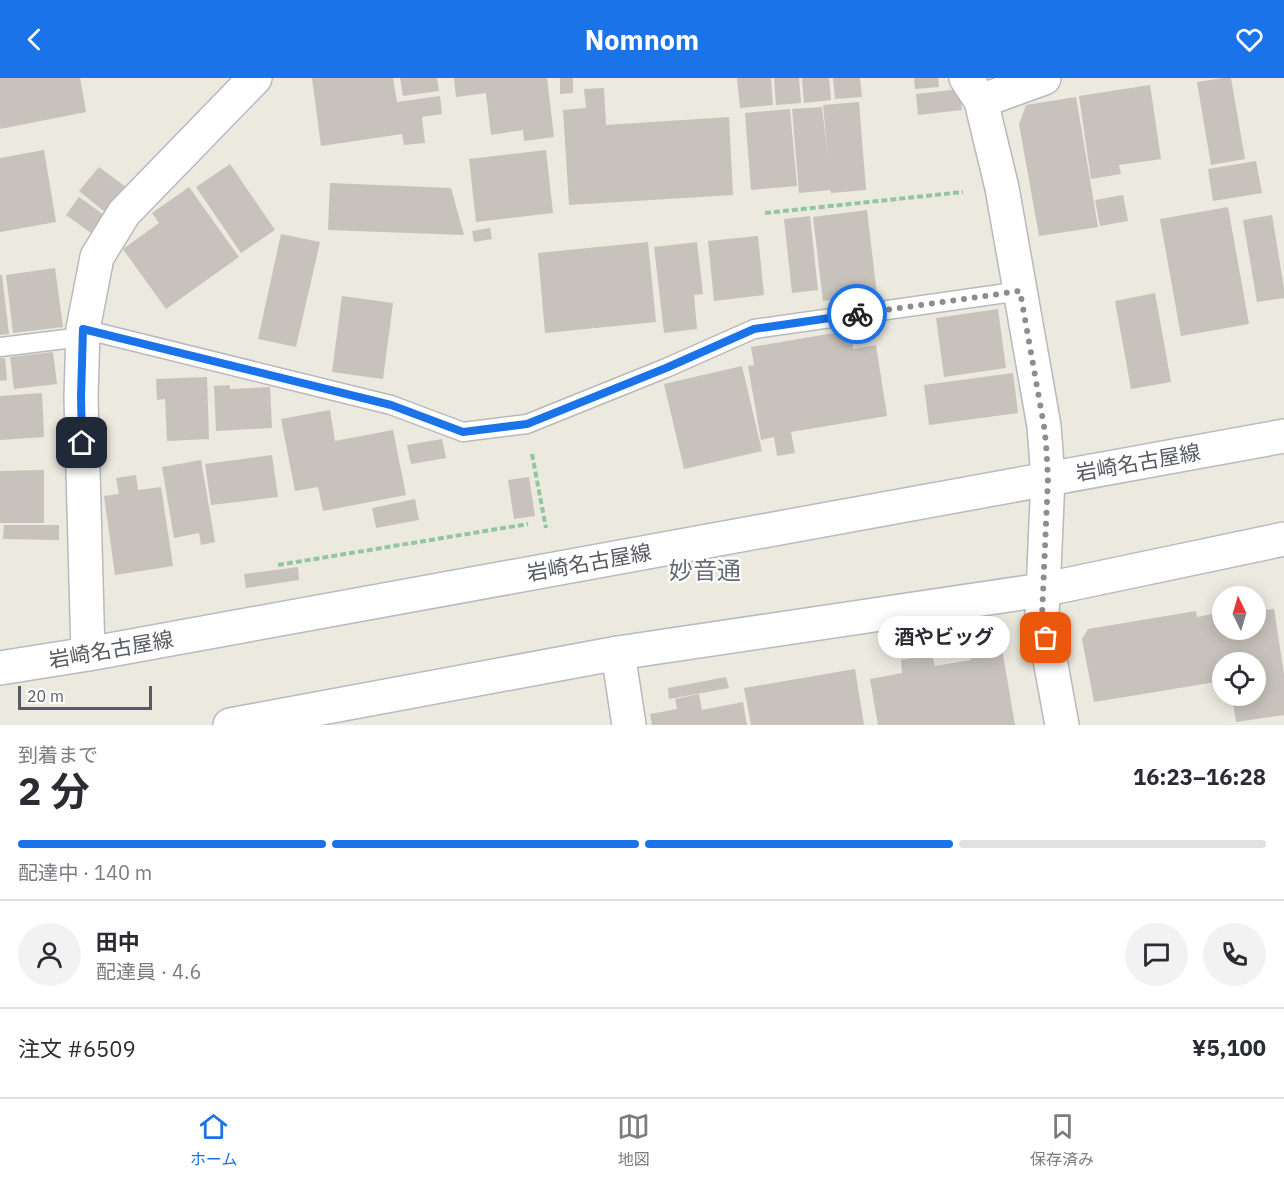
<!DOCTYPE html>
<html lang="ja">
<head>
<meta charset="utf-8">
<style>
	:root { --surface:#fff; --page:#f2f2f3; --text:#2b2b33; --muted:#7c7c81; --line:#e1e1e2; --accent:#1a73e8 }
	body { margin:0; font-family:"IBM Plex Sans","Noto Sans JP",sans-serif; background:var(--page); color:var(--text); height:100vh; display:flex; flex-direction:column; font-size:22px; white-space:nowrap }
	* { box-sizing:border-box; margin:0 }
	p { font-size:20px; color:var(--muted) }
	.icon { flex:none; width:33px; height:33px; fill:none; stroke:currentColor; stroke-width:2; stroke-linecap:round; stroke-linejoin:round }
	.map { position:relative; height:647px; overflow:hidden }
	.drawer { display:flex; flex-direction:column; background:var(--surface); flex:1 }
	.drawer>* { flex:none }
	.needle { width:39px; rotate:355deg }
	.tools { position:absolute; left:1212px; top:508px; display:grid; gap:12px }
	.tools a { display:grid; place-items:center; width:54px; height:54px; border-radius:50%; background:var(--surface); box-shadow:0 3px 15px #0003; font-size:30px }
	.scale { position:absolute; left:18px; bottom:15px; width:134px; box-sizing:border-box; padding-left:6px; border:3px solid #585b61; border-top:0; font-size:16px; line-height:21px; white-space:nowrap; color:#585b61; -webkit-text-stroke:4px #fff; paint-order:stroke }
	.pin { position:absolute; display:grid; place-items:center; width:51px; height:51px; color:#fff; margin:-26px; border-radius:12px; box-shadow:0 3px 9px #0006 }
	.courier { position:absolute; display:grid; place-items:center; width:60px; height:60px; margin:-30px; border:4px solid #1a73e8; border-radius:50%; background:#fff; color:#222; box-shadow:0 2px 8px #0007 }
	.bubble { position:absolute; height:42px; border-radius:21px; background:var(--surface); box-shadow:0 3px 15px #0003; font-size:20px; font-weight:700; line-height:42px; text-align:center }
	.summary em { font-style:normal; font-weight:700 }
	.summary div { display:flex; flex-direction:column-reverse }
	.summary { display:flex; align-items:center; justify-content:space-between; height:102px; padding:0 18px }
	h1 { font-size:39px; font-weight:700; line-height:45px }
	.bar { display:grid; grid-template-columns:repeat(4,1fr); gap:9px 6px; align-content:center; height:72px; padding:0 18px }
	.bar i { height:8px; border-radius:4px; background:var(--line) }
	.bar .active { background:var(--accent) }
	.bar p { grid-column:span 4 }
	.line { display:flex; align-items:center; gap:15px; padding:0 18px; border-top:2px solid var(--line) }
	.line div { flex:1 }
	.round { display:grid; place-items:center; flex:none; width:63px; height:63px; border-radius:32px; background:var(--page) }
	header { display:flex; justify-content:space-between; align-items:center; height:78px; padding:0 18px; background:var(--accent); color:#fff; font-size:27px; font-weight:700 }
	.tab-bar { display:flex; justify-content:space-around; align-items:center; height:84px; border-top:2px solid var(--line); background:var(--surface); font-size:16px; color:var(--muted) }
	.tab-bar a { display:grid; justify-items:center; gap:3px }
	.tab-bar .active { color:var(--accent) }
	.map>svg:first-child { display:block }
</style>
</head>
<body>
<header><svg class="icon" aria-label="back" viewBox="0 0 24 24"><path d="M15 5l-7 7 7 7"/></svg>Nomnom<svg class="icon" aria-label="heart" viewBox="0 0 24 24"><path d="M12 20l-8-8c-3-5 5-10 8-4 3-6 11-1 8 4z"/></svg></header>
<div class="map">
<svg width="1284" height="647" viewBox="0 0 1284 647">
	<rect width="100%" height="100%" fill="#ece9de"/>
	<g fill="#c7c2bb">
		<polygon points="0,0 80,0 86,34 0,51"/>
		<polygon points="312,0 393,0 397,24 440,18 442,36 422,39 425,65 404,67 402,56 321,68"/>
		<polygon points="400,0 437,0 439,13 403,18"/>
		<polygon points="454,0 547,0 554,59 524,63 523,52 491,57 486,15 456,19"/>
		<polygon points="560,0 573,0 573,15 560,16"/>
		<polygon points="737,0 771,0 773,27 740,30"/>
		<polygon points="774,0 799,0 801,25 776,27"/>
		<polygon points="802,0 829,0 831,22 804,25"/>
		<polygon points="833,0 860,0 862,19 835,21"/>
		<polygon points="914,0 938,0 939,9 915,11"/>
		<polygon points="1222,0 1231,0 1245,81 1211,87 1197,4"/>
		<polygon points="1150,7 1161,81 1119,87 1121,96 1091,101 1079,18"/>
		<polygon points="604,10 606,47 729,39 733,117 569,127 563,32 586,30 584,11"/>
		<polygon points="960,11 962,32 918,37 916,16"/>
		<polygon points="1076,19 1098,149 1039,158 1019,46 1026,27"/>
		<polygon points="859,24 866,112 831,115 830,112 799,115 792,31 822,29 828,79 823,27"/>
		<polygon points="790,31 797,108 751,112 745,35"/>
		<polygon points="44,72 56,144 0,154 0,80"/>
		<polygon points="546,72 553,135 476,144 469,81"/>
		<polygon points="1256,83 1262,115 1213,123 1208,91"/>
		<polygon points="230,86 275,152 241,175 196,109"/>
		<polygon points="99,89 126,109 106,135 79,113"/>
		<polygon points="330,105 451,110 464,157 328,152"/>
		<polygon points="189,109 239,179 166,231 123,171 159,145 152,135"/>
		<polygon points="1123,117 1128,143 1100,148 1095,122"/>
		<polygon points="79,119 104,137 91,155 66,137"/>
		<polygon points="1228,129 1249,246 1181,258 1160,141"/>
		<polygon points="867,132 877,217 823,223 813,139"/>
		<polygon points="1272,137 1284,210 1284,220 1257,224 1243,142"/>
		<polygon points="810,138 818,212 792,215 784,141"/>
		<polygon points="490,150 492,161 474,164 472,153"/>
		<polygon points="281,156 320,164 296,269 258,261"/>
		<polygon points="758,158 764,217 714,223 708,163"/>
		<polygon points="648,164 656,244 545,255 538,175"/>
		<polygon points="697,164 703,216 694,217 697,251 664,255 654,169"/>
		<polygon points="55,190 63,249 13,255 6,197"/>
		<polygon points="0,197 2,197 9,256 0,257"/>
		<polygon points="1155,215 1171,304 1131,311 1115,223"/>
		<polygon points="342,218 393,225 383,301 332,294"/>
		<polygon points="998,231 1006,290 944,299 936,240"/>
		<polygon points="851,252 853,271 876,267 887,338 791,354 795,375 777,378 774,359 761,362 748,288 754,287 751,269"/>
		<polygon points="53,274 57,306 14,311 10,279"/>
		<polygon points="0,280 5,280 7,302 0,303"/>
		<polygon points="742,288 762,373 684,391 664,306"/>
		<polygon points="1013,295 1018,335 929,347 924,307"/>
		<polygon points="207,299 209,361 167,363 165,321 157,322 156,301"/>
		<polygon points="230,307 230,311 270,309 272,350 216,353 214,308"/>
		<polygon points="42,315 44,359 0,362 0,318"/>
		<polygon points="330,332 335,363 393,352 406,417 323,433 318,409 295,413 281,341"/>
		<polygon points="442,361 446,380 411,386 407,367"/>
		<polygon points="272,377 278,419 211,427 205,386"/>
		<polygon points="201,382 215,464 201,467 199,455 174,460 162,389"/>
		<polygon points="44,392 44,445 0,445 0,393"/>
		<polygon points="136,397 138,412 161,409 173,488 115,497 104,418 119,416 116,400"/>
		<polygon points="529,399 535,438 514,441 508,402"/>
		<polygon points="415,421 419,442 376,450 372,430"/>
		<polygon points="4,447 59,447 59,462 3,461"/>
		<polygon points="298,489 299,502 246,510 244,496"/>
		<polygon points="1274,531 1284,596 1284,637 1236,644 1232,618 1256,618 1256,585 1222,585 1222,603 1094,624 1082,561 1088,551 1196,533 1197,539 1218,535 1222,557 1222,552 1256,552 1256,533"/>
		<polygon points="1001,565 1015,647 878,647 870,601 902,595 901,582 932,577 935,588 971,582 970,570"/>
		<polygon points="855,591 864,647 751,647 744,610"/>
		<polygon points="726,599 729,610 669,621 668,610"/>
		<polygon points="699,616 702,632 743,624 747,647 652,647 650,636 677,631 675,621"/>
	</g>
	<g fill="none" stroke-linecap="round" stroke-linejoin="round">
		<defs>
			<g id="service">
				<polyline points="83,251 391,327 463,354 527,346 666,290 754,251 1020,213"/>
				<polyline points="0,269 82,259"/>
			</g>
			<g id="minor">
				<polyline points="966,0 981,23 1002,110 1044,348 1048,400 1042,538 1062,647"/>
				<polyline points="981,23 1044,0"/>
				<polyline points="618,575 629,647"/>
				<polyline points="88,576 81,319 83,251 97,179 124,135 255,0"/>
			</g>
			<g id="secondary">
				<polyline points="0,590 88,576 1284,358"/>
				<polyline points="230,647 618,575 1042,512 1284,461"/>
			</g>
		</defs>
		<use href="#service" stroke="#b7b9bf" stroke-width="21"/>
		<use href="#minor" stroke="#b7b9bf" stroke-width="36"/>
		<use href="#secondary" stroke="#b7bbc2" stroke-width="36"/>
		<g stroke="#92c6a2" stroke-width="4" stroke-dasharray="6 3" stroke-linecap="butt">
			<polyline points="765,135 963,114"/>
			<polyline points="532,376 546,450"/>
			<polyline points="278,487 528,446"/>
		</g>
		<use href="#service" stroke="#fff" stroke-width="18"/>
		<use href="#minor" stroke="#fff" stroke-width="33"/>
		<use href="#secondary" stroke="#fff" stroke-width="33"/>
	</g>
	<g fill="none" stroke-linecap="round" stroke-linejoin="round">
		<polyline stroke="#8c8d8d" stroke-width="6" stroke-dasharray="0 10.8" points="857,236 1020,213 1044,348 1046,365 1048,400 1042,538 1046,560"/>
		<polyline stroke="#1a73e8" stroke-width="8" points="82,365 81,319 83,251 391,327 463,354 527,346 666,290 754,251 857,236"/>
	</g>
	<g text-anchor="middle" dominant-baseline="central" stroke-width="4.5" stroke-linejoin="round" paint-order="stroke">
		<g font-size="21" fill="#585b61" stroke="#fff">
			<text transform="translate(1138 384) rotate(-10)">岩崎名古屋線</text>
			<text transform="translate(589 484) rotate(-10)">岩崎名古屋線</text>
			<text transform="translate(111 571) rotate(-10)">岩崎名古屋線</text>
		</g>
		<g font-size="24" fill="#686d73" stroke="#fff">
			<text x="705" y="492">妙音通</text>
		</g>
	</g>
</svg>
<div class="tools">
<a><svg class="needle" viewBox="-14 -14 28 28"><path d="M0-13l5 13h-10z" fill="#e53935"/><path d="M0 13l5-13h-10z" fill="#7c7c81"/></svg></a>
<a><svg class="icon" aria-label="locate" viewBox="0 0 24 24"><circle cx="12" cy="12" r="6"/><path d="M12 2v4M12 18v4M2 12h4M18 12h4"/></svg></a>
</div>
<div class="scale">20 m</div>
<div class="pin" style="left:1046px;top:560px;background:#ea580c"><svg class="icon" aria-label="bag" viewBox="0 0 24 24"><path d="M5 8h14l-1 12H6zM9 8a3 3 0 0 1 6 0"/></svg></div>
<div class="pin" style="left:82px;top:365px;background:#1f2937"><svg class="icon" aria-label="home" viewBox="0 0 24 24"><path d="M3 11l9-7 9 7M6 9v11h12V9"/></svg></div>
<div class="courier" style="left:857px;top:236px"><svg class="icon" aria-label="bike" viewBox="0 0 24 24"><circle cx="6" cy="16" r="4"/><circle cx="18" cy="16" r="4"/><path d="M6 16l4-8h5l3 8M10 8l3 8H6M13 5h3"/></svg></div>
<div class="bubble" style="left:878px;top:538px;width:132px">酒やビッグ</div>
</div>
<section class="drawer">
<div class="summary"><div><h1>2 分</h1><p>到着まで</p></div><em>16:23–16:28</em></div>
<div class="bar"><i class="active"></i><i class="active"></i><i class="active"></i><i></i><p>配達中 · 140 m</p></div>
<div class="line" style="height:108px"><a class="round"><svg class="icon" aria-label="person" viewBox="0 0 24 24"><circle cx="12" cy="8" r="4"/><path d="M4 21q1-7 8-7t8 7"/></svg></a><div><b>田中</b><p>配達員 · 4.6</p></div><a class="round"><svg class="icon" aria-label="chat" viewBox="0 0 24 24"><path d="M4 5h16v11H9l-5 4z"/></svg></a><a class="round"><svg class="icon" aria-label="phone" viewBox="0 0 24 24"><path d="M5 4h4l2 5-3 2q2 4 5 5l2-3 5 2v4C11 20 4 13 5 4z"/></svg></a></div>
<div class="line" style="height:78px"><div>注文 #6509</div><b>¥5,100</b></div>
</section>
<nav class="tab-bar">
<a class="active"><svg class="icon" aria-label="home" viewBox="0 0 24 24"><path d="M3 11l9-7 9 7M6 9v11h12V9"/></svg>ホーム</a>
<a><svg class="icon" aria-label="map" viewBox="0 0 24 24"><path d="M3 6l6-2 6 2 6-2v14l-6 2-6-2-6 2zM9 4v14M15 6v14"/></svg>地図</a>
<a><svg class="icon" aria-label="saved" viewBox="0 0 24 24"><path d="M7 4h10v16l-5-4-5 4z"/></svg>保存済み</a>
</nav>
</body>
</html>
